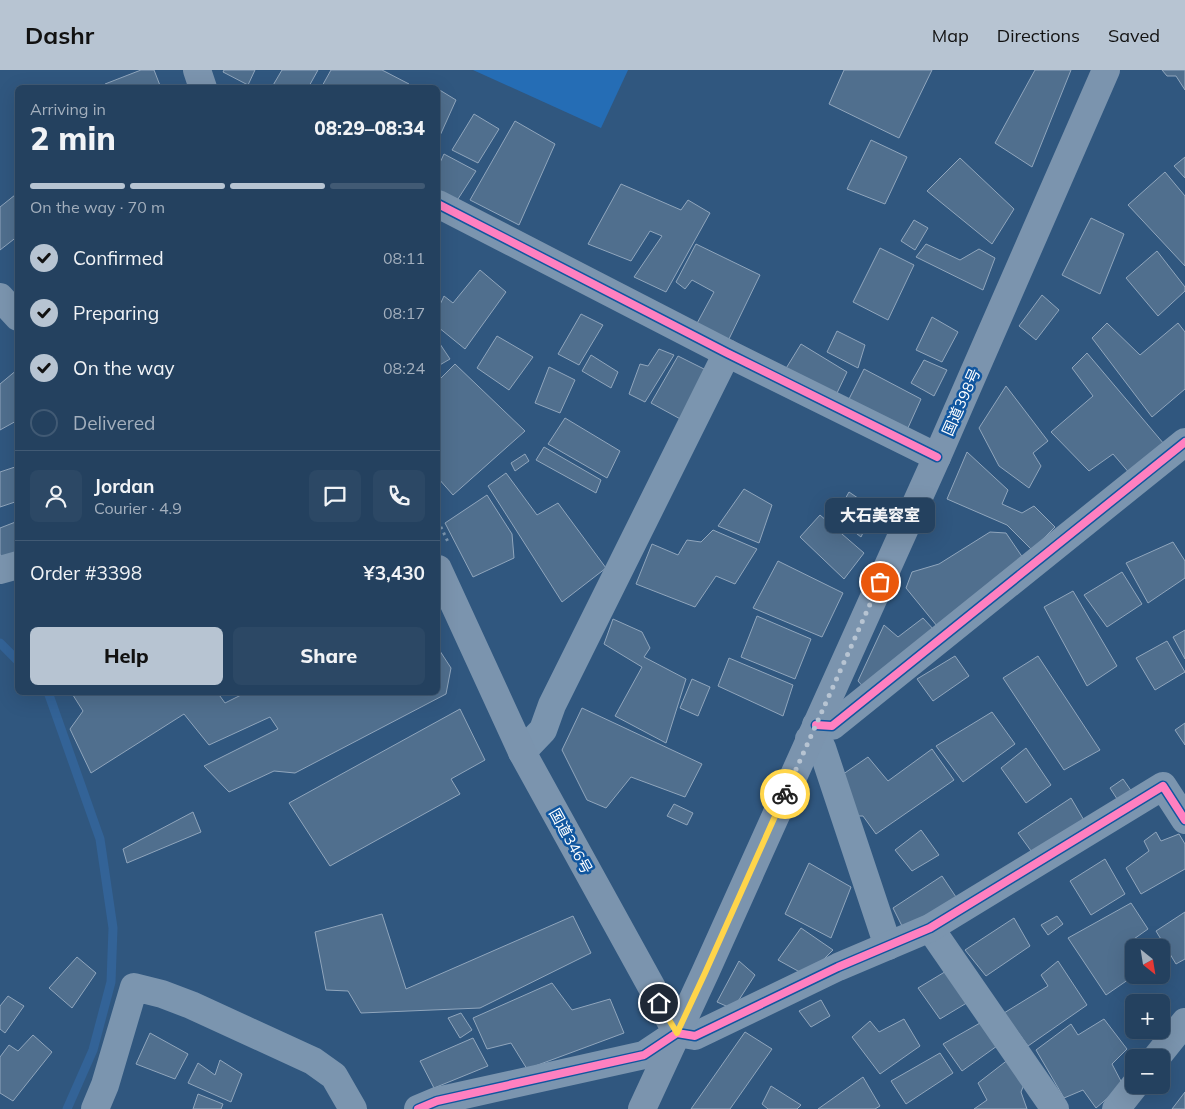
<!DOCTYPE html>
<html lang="en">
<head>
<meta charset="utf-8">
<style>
	:root { --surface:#24415f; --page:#2c4865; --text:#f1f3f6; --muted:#a3afbd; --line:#415a74; --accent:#b7c4d2 }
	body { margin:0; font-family:Mulish,"Noto Sans JP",sans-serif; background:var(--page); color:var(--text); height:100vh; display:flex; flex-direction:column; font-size:19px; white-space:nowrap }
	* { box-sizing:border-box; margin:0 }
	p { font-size:16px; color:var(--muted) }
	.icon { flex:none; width:28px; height:28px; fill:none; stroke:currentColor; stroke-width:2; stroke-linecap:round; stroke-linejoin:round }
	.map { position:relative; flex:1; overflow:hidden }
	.details { position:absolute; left:15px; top:15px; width:425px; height:610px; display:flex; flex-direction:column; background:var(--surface); border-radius:8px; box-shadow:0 5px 20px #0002,0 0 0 1px var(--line) }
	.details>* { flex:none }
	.needle { width:32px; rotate:150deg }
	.buttons { position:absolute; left:1125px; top:869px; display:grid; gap:10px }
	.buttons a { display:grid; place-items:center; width:45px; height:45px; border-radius:8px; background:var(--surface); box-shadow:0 5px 20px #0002,0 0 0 1px var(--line); font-size:25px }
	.pin { position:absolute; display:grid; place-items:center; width:42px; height:42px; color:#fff; margin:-21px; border:2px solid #fff; border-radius:50%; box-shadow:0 1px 5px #0007 }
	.courier { position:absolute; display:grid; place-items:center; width:50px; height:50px; margin:-25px; border:4px solid #ffd54a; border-radius:50%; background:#fff; color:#222; box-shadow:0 1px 6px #0007 }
	.bubble { position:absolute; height:35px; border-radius:8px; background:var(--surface); box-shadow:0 5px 20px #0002,0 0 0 1px var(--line); font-size:16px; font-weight:800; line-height:35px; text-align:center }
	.headline em { font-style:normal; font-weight:800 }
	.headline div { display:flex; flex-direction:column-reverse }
	.headline { display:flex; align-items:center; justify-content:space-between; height:85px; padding:0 15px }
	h1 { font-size:32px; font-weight:800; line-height:38px }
	.bar { display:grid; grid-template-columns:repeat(4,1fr); gap:8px 5px; align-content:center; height:60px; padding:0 15px }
	.bar i { height:6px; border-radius:4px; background:var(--line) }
	.bar .active { background:var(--accent) }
	.bar p { grid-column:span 4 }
	.line { display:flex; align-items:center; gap:12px; padding:0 15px; border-top:1px solid var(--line) }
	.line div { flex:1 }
	.round { display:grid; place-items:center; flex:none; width:52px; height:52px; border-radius:8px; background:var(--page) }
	ol { padding:0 15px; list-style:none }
	li { display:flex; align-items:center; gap:15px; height:55px }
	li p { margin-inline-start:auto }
	li .icon { padding:5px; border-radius:50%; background:var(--accent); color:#111; stroke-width:4 }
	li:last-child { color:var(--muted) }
	li i { width:28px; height:28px; border:2px solid var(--line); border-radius:50% }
	.primary-button { display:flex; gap:10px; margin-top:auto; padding:10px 15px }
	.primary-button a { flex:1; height:58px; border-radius:8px; background:var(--accent); color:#111; font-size:20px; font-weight:800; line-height:58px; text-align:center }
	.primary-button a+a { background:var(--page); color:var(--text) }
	header { display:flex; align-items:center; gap:30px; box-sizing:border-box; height:70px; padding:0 25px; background:var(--accent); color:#111 }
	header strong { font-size:24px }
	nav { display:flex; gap:28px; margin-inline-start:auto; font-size:18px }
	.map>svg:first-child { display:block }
</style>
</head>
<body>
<header>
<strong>Dashr</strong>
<nav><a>Map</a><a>Directions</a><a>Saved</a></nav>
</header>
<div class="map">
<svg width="1185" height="1039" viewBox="0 0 1185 1039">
	<rect width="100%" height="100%" fill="#30577f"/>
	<polygon fill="#256db5" points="473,0 628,0 601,58"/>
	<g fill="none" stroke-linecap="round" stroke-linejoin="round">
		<g stroke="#336397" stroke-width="9">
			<polyline points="0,573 18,591"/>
			<polyline points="48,622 100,769 113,858 111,912 93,980 67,1039"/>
		</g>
	</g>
	<g fill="#506f8e" stroke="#90a6bd">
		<polygon points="141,0 154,0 161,18 106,18 105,14"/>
		<polygon points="224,0 255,0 248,15 223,2"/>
		<polygon points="282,0 318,0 308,18 272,17"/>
		<polygon points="331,0 382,0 409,14 407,18 321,18"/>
		<polygon points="844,0 932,0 899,68 829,34"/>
		<polygon points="1035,0 1071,0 1032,97 995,73"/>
		<polygon points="1162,0 1185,0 1185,20 1176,6 1167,6"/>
		<polygon points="438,19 456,30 438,70"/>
		<polygon points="474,44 499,59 478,93 452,80"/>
		<polygon points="515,51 555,74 519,155 470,130"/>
		<polygon points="871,70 907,87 885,134 847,119"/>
		<polygon points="444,84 476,101 456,132 438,124 438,97"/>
		<polygon points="1185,87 1185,108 1174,96"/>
		<polygon points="960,88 1014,139 992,174 927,121"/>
		<polygon points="1165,102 1185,126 1185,196 1128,135"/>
		<polygon points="621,114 681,140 688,130 710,143 666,222 634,207 662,166 650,161 631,191 588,174"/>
		<polygon points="15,125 18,129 18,166 0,180 0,137"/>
		<polygon points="1091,148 1124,164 1100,224 1062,205"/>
		<polygon points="914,150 928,158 915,180 901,171"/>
		<polygon points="696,174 760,205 728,271 695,257 714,222 692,210 685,219 676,212"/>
		<polygon points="926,174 960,190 979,179 995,188 983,220 916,187"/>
		<polygon points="880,178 914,195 888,250 853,232"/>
		<polygon points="1157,181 1185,217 1185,221 1158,246 1126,208"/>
		<polygon points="480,200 506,222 465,279 438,257 438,239 444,226 453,233"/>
		<polygon points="1042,225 1059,240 1036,270 1019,256"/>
		<polygon points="581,244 603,255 579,295 558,284"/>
		<polygon points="932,247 958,262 942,292 916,280"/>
		<polygon points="1107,253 1140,285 1178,253 1185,262 1185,319 1152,347 1092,268"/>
		<polygon points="837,261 865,275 858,298 827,282"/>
		<polygon points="497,266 533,287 509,320 477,298"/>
		<polygon points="438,271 450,289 438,296"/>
		<polygon points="801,274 847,302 837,323 785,300"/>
		<polygon points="659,279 674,285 645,332 629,324 640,294 648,296"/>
		<polygon points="1087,283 1164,374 1131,405 1113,384 1089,401 1051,362 1093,326 1072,298"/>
		<polygon points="591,285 618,302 611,318 582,301"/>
		<polygon points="678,286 708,301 684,351 651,333"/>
		<polygon points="924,290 947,300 934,326 911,313"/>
		<polygon points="455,294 525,361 453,425 438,408 438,370 439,368 438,366 438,311"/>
		<polygon points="549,297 575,310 560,343 535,333"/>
		<polygon points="18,299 18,350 0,360 0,314"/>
		<polygon points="864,299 921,329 907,360 847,333"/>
		<polygon points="1006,316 1048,371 1033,383 1041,396 1029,418 999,396 979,358"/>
		<polygon points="565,348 620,381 607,408 548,374"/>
		<polygon points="544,377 601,410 596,423 536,390"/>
		<polygon points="967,382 1008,420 1002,434 1022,443 1034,436 1055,457 1032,480 1007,455 947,429"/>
		<polygon points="525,384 529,391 515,401 511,393"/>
		<polygon points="15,397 18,405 18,431 0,437 0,402"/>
		<polygon points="506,403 537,445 558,433 606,498 562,532 488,416"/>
		<polygon points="744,419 772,435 759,473 718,456"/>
		<polygon points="849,422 874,439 861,467 835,447"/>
		<polygon points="487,425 512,464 514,488 473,507 445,453"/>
		<polygon points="820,445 864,483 844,509 800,467"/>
		<polygon points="18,451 18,486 3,492 0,484 0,458"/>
		<polygon points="713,460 757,479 735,514 716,506 695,537 636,514 652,474 678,485 687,470 701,472"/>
		<polygon points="990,462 1006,463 1023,488 937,556 906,518 912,502 939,494"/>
		<polygon points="1173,472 1185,491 1185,508 1148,533 1126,493"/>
		<polygon points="778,491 843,523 822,567 753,538"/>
		<polygon points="1122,502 1142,534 1107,557 1084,525"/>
		<polygon points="1073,521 1117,596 1087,616 1044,537"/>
		<polygon points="757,546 811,569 795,609 741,587"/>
		<polygon points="923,548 935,561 865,619 858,611 884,555 898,567"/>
		<polygon points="613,549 642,562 650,578 644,587 686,609 666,673 615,646 642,597 604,574"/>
		<polygon points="1185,560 1185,589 1173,567"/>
		<polygon points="1167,571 1185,602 1155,620 1136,588"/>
		<polygon points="438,578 451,598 446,624 295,703 274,701 229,722 204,696 278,659 270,647 209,675 184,644 91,703 70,659 83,641 71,622 217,622 225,633 247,622 438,622"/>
		<polygon points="955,586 969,606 933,631 917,609"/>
		<polygon points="1038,586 1100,680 1064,700 1003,608"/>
		<polygon points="729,588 793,615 783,646 718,616"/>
		<polygon points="692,609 710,617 698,646 680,638"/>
		<polygon points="582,638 702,694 685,727 631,707 606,738 587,730 562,680"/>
		<polygon points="460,639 485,690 451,709 460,724 330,796 289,733"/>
		<polygon points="992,642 1015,674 963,712 936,676"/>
		<polygon points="1185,653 1185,675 1175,660"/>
		<polygon points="1026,678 1051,715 1026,733 1001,698"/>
		<polygon points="932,679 954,710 876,764 863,746 858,746 836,709 868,687 888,711"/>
		<polygon points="1123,709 1132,722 1119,732 1110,718"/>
		<polygon points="1071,728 1085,752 1034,785 1018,763"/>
		<polygon points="674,734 693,743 687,755 667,746"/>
		<polygon points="193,742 201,762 127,793 123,779"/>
		<polygon points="921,760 939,785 912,801 895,780"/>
		<polygon points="1156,762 1161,771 1179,764 1185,774 1185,799 1141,824 1126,798 1149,781 1144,771"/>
		<polygon points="1105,789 1125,824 1091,845 1070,811"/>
		<polygon points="809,793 851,817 831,868 785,844"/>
		<polygon points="942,806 958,830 905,862 893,838"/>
		<polygon points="1131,833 1148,859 1131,871 1134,878 1135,905 1106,925 1068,868"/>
		<polygon points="1185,842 1185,889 1176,894 1156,861"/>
		<polygon points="382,844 406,919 573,846 591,883 480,938 361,943 348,921 326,920 315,862"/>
		<polygon points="1057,846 1063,854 1048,865 1041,855"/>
		<polygon points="1014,848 1030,876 986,906 965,880"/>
		<polygon points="801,858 833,880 807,906 778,890"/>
		<polygon points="77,887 96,903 72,938 49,918"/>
		<polygon points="739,891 755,905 733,939 717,932"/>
		<polygon points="1058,891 1087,935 1028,976 1004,943 1048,916 1041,905"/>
		<polygon points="948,900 970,931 940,949 918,918"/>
		<polygon points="552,913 572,940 610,929 624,963 527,999 511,973 487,979 473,948"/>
		<polygon points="8,926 24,936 5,963 0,959 0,936"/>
		<polygon points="821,930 830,946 811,957 799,941"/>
		<polygon points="461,943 472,960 460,968 448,948"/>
		<polygon points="904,949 920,976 880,1004 852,967 870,951 879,962"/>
		<polygon points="1104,949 1127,979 1112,994 1123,1015 1096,1038 1083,1020 1064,1028 1036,980 1071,954 1078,965"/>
		<polygon points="980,953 997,976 962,1001 943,974"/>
		<polygon points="745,962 772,979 730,1039 691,1039"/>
		<polygon points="150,963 188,984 175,1009 136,994"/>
		<polygon points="33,965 52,982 13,1031 0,1023 0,987 9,975 18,981"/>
		<polygon points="473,968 488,996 434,1018 420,991"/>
		<polygon points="940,983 953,1003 906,1034 891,1011"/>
		<polygon points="1009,989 1025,1012 1021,1022 1027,1039 974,1039 987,1030 978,1013"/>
		<polygon points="220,990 242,1004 231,1032 188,1013 198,993 215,1005"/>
		<polygon points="863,1007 880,1036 875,1039 818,1039"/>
		<polygon points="771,1016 801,1035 797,1039 768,1039 762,1034"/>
		<polygon points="1185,1022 1185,1039 1172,1039"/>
		<polygon points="198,1024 223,1034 221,1039 193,1039"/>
	</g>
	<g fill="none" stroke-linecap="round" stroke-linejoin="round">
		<polyline stroke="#7b95af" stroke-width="3" stroke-dasharray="2.5 4" stroke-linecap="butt" points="438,451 449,474"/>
		<g stroke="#7b95af" stroke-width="28">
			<polyline points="438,134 727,283 937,387"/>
			<polyline points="0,227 18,247"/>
			<polyline points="0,500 18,495"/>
			<polyline points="816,655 832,656 1185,372"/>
			<polyline points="809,669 822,678 888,876"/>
			<polyline points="522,682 543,660 552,635 727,283"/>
			<polyline points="930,858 1055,1039"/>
			<polyline points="1156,988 1185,952"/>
			<polyline points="95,1039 105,1015 134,917 162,924 191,935 313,991 334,1006 353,1039"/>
			<polyline points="418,1039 437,1031 644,985 677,963 695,966 838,897 930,858 1163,716 1185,750"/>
			<polyline points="1116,1039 1135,1015"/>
		</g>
		<g stroke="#7b94ae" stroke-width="28">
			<polyline points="197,0 203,18"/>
			<polyline points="438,499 522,682 677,963"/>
			<polyline points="642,1039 705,903 937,387 1106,0"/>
		</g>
		<defs>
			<g id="cycleway">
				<polyline points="438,134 727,283 937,387"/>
				<polyline points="816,655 832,656 1185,372"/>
				<polyline points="418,1039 437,1031 644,985 677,963 695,966 838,897 930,858 1163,716 1185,750"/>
			</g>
		</defs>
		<use href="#cycleway" stroke="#10569f" stroke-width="11"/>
		<use href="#cycleway" stroke="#ff80c0" stroke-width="8"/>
	</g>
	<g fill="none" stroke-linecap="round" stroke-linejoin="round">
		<polyline stroke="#b7c4d2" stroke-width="5" stroke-dasharray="0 9" points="785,724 880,512"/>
		<polyline stroke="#ffd54a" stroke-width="6" points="659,933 677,963 705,903 785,724"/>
	</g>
	<g text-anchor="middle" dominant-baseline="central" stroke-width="5" stroke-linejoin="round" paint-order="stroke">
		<g font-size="15" fill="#fff" stroke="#10569f">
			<text transform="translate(961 332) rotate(-66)">国道398号</text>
			<text transform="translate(571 771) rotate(61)">国道346号</text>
		</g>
	</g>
</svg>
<div class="buttons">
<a><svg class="needle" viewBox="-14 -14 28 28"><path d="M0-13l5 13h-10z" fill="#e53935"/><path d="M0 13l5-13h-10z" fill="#a3afbd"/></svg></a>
<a>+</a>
<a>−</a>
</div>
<div class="pin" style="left:880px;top:512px;background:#ea580c"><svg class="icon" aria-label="bag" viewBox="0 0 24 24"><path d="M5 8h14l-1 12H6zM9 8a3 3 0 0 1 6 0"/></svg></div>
<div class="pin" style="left:659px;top:933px;background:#1f2937"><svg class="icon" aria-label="home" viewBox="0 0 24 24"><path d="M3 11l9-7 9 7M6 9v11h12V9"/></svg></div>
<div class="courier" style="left:785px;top:724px"><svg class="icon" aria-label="bike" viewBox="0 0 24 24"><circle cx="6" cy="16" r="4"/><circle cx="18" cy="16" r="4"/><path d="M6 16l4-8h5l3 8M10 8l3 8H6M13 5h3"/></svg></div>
<div class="bubble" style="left:825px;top:428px;width:110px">大石美容室</div>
<section class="details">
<div class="headline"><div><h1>2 min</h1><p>Arriving in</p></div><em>08:29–08:34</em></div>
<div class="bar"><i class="active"></i><i class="active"></i><i class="active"></i><i></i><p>On the way · 70 m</p></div>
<ol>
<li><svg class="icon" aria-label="check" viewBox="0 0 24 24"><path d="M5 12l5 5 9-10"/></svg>Confirmed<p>08:11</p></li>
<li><svg class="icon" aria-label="check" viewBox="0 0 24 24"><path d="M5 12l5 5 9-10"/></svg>Preparing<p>08:17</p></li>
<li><svg class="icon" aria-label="check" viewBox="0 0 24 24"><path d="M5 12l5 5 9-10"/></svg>On the way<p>08:24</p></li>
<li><i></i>Delivered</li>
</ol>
<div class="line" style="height:90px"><a class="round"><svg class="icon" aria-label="person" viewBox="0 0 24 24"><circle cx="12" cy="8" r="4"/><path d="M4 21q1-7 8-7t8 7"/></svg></a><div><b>Jordan</b><p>Courier · 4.9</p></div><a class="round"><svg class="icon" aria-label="chat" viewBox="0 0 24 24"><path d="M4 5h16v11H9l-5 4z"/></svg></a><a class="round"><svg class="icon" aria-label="phone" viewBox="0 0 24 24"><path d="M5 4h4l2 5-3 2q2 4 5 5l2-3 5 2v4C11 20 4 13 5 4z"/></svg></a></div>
<div class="line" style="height:65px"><div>Order #3398</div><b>¥3,430</b></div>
<div class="primary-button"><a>Help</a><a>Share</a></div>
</section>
</div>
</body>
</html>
